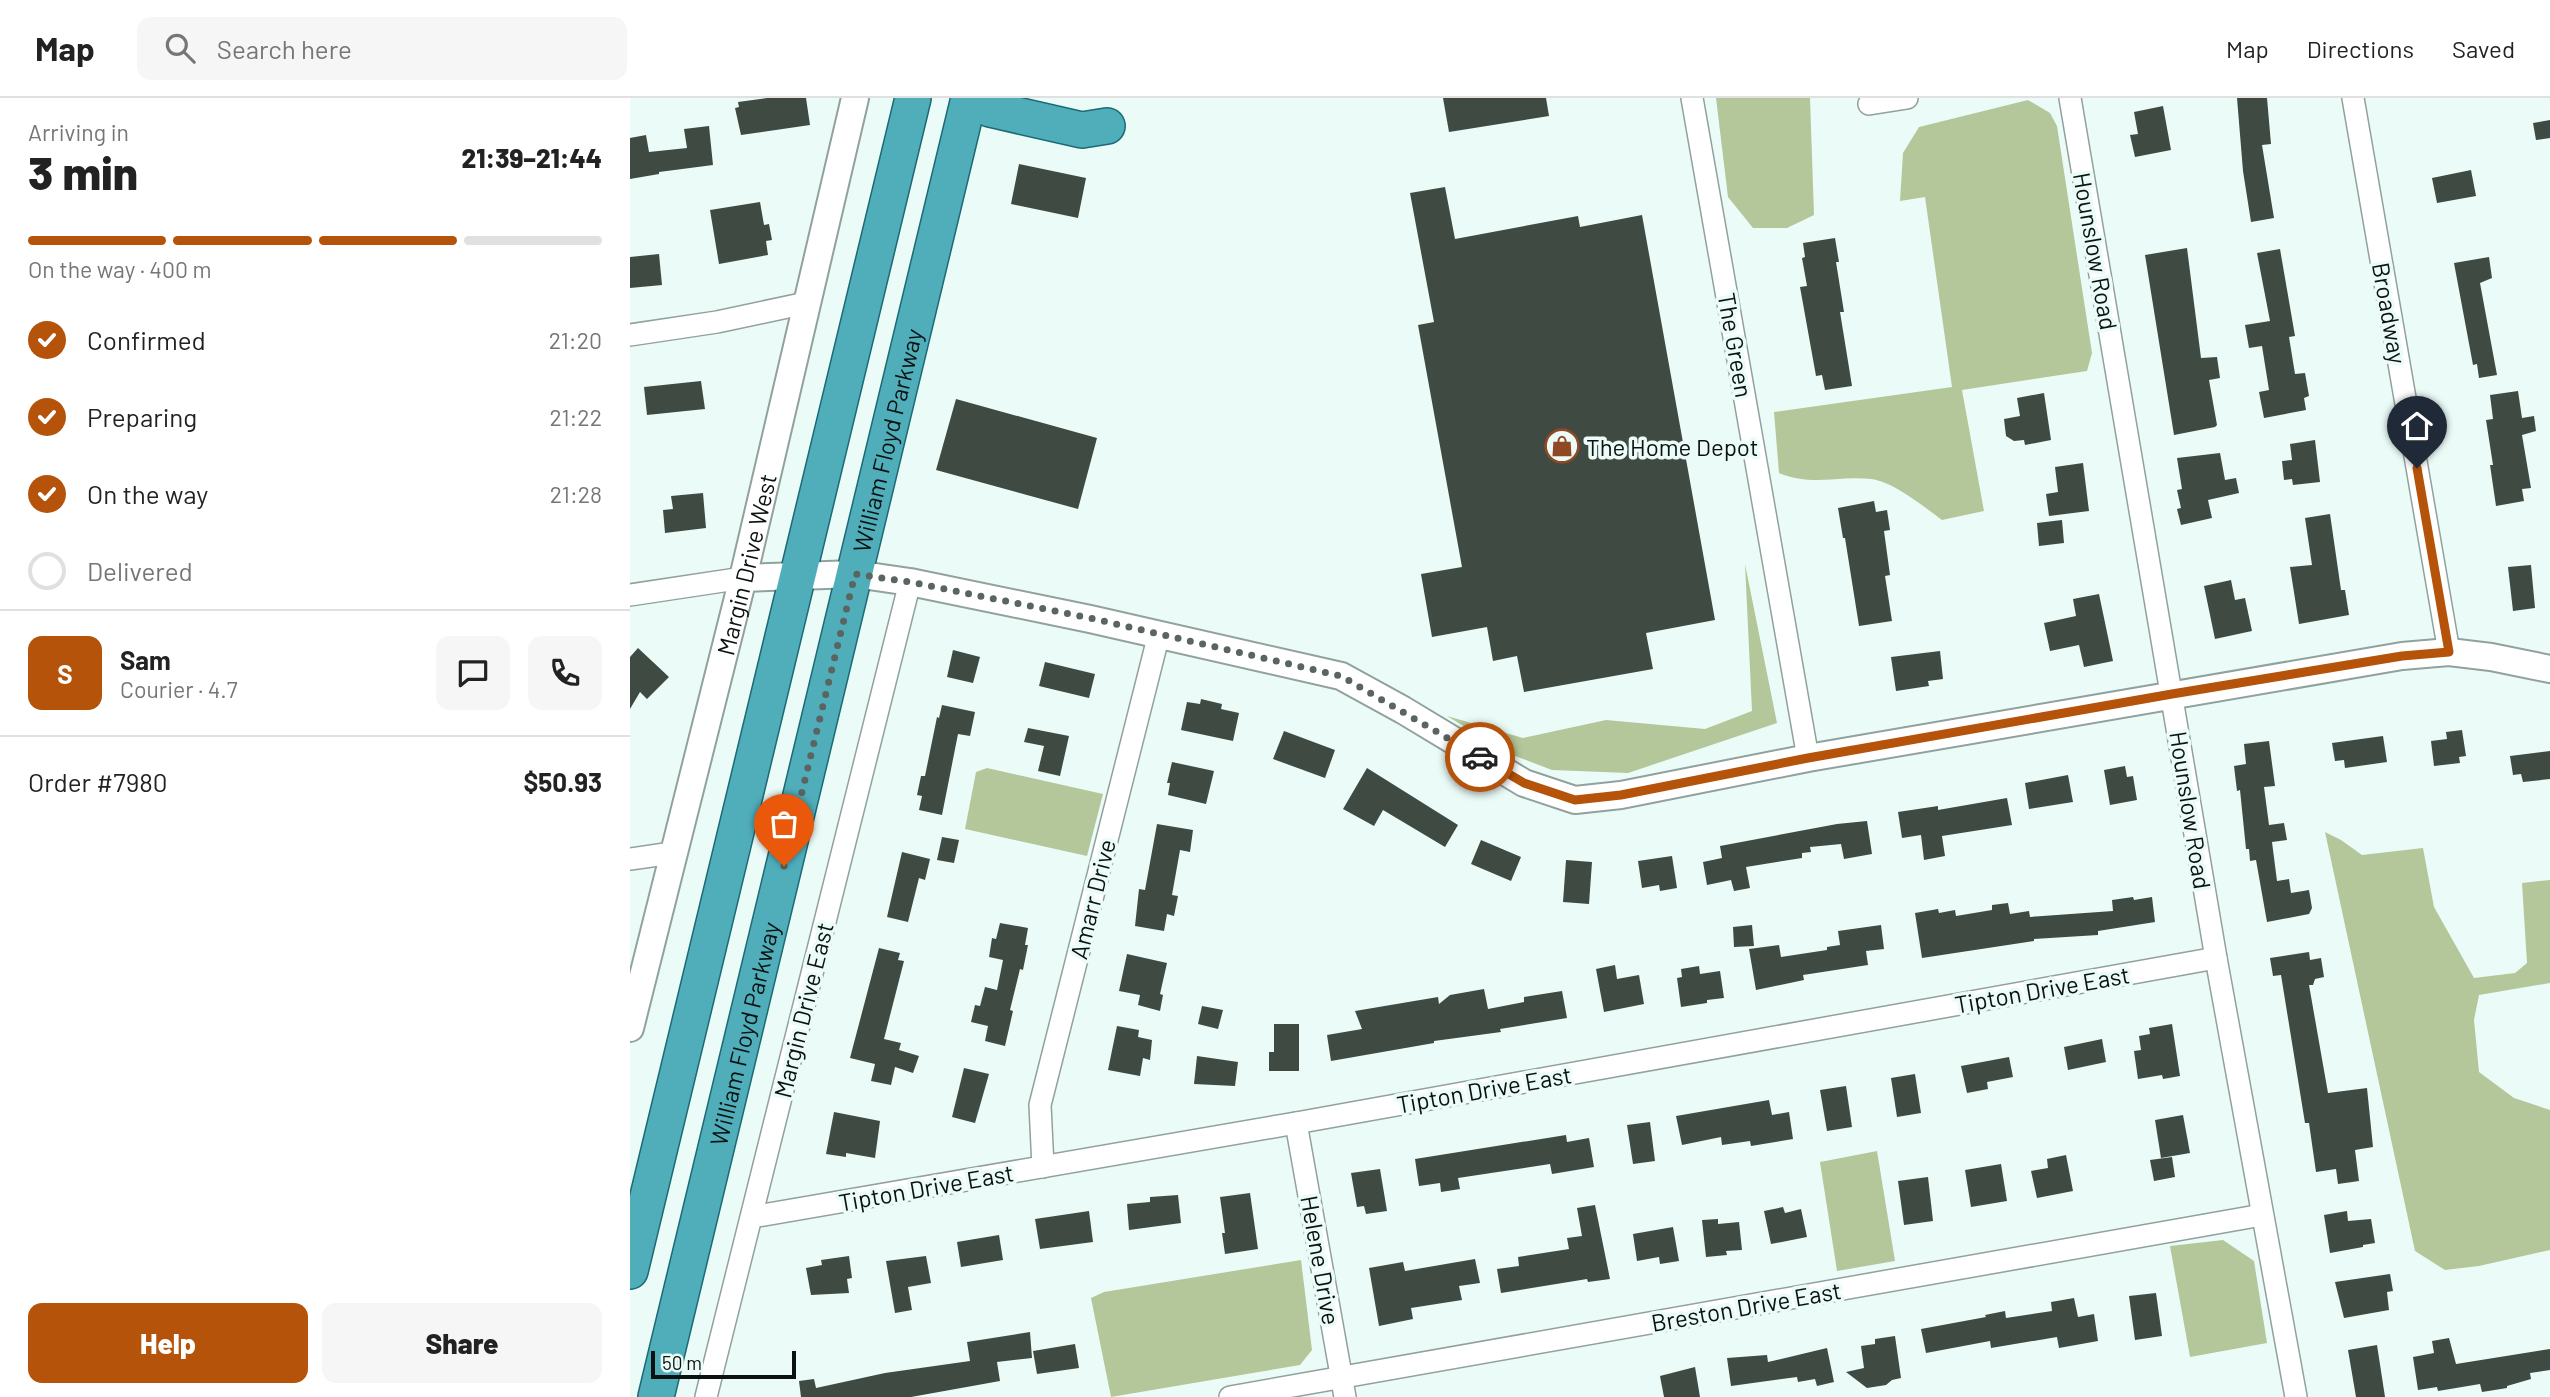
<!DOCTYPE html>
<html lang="en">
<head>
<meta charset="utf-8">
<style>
	:root { --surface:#fff; --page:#f6f6f6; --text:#222; --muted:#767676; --line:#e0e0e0; --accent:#b45309 }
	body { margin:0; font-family:Barlow,sans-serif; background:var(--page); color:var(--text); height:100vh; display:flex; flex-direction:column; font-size:26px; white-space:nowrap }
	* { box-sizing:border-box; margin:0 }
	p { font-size:23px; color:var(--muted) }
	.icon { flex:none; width:38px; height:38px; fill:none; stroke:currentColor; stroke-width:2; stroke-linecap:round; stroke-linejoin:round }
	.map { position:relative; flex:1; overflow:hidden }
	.drawer { display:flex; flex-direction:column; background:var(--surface); width:630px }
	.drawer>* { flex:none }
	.scale { position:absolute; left:21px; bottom:18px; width:145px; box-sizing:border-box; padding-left:7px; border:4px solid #0c1210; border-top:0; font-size:19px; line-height:24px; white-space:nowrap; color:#0c1210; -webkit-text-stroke:5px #ebfcf8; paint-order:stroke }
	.pin { position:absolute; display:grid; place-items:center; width:60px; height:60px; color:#fff; margin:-72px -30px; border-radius:50% 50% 50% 0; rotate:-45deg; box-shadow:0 0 7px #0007 }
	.pin .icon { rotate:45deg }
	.courier { position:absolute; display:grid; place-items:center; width:70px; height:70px; margin:-35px; border:5px solid #b45309; border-radius:50%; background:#fff; color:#222; box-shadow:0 2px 9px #0007 }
	.overview em { font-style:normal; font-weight:800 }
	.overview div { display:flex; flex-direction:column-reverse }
	.overview { display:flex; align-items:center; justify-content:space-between; height:119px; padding:0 28px }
	h1 { font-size:46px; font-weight:800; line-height:52px }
	.bar { display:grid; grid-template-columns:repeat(4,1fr); gap:10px 7px; align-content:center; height:84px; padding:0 28px }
	.bar i { height:9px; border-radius:5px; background:var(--line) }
	.bar .on { background:var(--accent) }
	.bar p { grid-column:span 4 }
	.line { display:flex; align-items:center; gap:18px; padding:0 28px; border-top:2px solid var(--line) }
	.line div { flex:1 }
	.round { display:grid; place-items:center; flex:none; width:74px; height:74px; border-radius:14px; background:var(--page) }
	ol { padding:0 28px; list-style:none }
	li { display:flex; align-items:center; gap:21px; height:77px }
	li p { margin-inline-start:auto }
	li .icon { padding:7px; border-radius:50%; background:var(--accent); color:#fff; stroke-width:4 }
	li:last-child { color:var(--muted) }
	li i { width:38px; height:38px; border:4px solid var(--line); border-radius:50% }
	.button { display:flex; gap:14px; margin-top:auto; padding:14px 28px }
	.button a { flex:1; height:80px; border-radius:14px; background:var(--accent); color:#fff; font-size:28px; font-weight:800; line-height:80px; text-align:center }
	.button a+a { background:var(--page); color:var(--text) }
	header { display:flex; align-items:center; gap:42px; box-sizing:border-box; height:98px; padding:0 35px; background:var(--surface); border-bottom:2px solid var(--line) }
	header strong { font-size:33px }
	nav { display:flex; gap:38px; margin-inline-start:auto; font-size:24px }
	.search { width:490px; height:63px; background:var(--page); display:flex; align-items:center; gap:18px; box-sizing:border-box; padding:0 24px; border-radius:14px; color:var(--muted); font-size:26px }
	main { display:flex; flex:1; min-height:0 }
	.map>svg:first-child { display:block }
</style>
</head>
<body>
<header>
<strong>Map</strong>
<div class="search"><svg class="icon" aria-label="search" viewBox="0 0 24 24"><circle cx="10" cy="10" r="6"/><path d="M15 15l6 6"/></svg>Search here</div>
<nav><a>Map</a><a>Directions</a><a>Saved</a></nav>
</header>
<main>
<section class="drawer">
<div class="overview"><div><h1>3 min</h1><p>Arriving in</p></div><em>21:39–21:44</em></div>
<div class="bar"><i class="on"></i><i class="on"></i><i class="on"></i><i></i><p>On the way · 400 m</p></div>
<ol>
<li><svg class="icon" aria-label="check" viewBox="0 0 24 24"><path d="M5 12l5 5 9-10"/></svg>Confirmed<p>21:20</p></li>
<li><svg class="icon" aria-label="check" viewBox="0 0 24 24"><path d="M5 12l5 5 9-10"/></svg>Preparing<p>21:22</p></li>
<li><svg class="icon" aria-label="check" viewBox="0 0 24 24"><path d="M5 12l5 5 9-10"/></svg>On the way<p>21:28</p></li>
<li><i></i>Delivered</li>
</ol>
<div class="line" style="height:126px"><b class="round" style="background:var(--accent);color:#fff">S</b><div><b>Sam</b><p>Courier · 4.7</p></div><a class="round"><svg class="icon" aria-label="chat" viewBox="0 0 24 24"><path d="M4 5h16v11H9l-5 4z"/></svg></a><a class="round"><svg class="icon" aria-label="phone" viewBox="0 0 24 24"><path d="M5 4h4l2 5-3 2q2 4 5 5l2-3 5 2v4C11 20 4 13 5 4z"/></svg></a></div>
<div class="line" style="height:91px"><div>Order #7980</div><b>$50.93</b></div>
<div class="button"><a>Help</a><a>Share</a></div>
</section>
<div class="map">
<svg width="1920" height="1299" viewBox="0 0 1920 1299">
	<rect width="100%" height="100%" fill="#ebfcf8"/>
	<g fill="#b4c79a">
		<polygon points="1086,0 1180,0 1184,117 1157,130 1123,130 1098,99"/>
		<path d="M1398,2L1420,15L1427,28L1462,255L1457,273L1332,292L1354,413L1312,422C1293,408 1264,384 1241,381C1207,377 1184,389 1149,375L1144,314L1322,289L1295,99L1270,103L1273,55L1289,29Z"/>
		<polygon points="1115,466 1147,625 998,675 922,672 880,656 817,618 893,640 976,622 1075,631 1122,613"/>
		<polygon points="357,670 473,696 457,758 335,731 346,674"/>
		<polygon points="1695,734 1711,742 1732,757 1793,750 1804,809 1844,880 1885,875 1897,865 1892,785 1920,782 1920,885 1849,897 1844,922 1849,974 1884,1000 1920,1012 1920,1152 1849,1168 1815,1172 1785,1153"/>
		<polygon points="1247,1053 1265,1163 1207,1173 1190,1064"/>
		<polygon points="1593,1142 1624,1163 1637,1245 1560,1259 1540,1148"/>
		<polygon points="671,1162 682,1252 670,1267 481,1299 461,1200 474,1194"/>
	</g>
	<g fill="#3f4a42">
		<polygon points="137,0 176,0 180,27 111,37 105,10 109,9 108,4"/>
		<polygon points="813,0 916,0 919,18 819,34"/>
		<polygon points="1607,0 1637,0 1641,46 1632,47 1644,120 1621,124 1613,73"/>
		<polygon points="1533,8 1541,52 1505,59 1500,37 1508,36 1504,14"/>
		<polygon points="1920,22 1920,40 1906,42 1903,25"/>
		<polygon points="79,28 83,67 29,74 29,76 0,81 0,40 16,37 19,54 57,50 54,31"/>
		<polygon points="389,66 456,80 448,120 381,106"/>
		<polygon points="1841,72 1846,98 1807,105 1802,80"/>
		<polygon points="815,89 825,141 948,118 950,129 1012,117 1085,522 1016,535 1023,571 894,594 887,558 863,563 857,529 802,539 791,476 832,469 788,227 804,224 780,95"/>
		<polygon points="130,104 134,127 139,126 142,142 136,143 138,157 89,166 80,112"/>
		<polygon points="1205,140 1209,164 1206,164 1214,214 1210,214 1222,288 1195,292 1192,277 1186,278 1170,189 1177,188 1172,160 1175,159 1173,145"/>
		<polygon points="1557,150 1571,260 1587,259 1590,280 1579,282 1587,327 1585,329 1544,337 1515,157"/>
		<polygon points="1650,151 1665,238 1659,239 1665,276 1675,275 1679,298 1674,300 1676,312 1634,320 1629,294 1639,292 1632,248 1619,250 1615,227 1640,223 1627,155"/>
		<polygon points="29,156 32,187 0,190 0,159"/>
		<polygon points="1859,159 1862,180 1850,185 1867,277 1849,280 1847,266 1843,267 1824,165"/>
		<polygon points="71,283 75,311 17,317 14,289"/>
		<polygon points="1888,293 1892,320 1904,318 1906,333 1892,337 1901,390 1892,391 1894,403 1866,408 1860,367 1863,367 1856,322 1863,321 1860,297"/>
		<polygon points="1414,295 1421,342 1395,347 1394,342 1384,343 1376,338 1374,321 1390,318 1387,300"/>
		<polygon points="326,301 467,340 448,411 306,372"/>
		<polygon points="1685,342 1690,384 1663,387 1662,381 1654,382 1652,363 1662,362 1660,346"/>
		<polygon points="1590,355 1595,382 1606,380 1609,395 1578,402 1582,420 1551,427 1547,411 1551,410 1547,392 1552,391 1547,360"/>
		<polygon points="1453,365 1459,413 1419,418 1416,396 1428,394 1425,369"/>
		<polygon points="73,395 76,430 35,435 33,412 43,411 41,398"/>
		<polygon points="1244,403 1246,414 1257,412 1260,432 1254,433 1260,477 1255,478 1262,523 1229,528 1215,440 1213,440 1208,410"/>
		<polygon points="1700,416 1711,492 1715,492 1719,517 1669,526 1660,469 1682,467 1675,420"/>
		<polygon points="1432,422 1434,445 1409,448 1407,425"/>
		<polygon points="1901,467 1905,510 1883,513 1878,469"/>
		<polygon points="1601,482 1605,502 1615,500 1622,533 1585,541 1574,488"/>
		<polygon points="1469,496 1483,563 1454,569 1449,547 1420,553 1414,525 1446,518 1443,501"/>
		<polygon points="8,550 39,579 17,601 10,594 0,611 0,559"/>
		<polygon points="323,552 350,559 343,585 317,579"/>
		<polygon points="1310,553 1313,581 1298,583 1299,588 1266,593 1261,559"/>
		<polygon points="415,564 465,576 459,600 409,588"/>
		<polygon points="571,601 592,606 591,611 609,615 603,643 551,632 557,604 570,606"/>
		<polygon points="312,607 345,614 340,638 328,636 312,717 289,712 292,698 287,697 291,678 295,678 307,619 309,620"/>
		<polygon points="398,630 439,638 430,678 408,673 414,648 394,644"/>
		<polygon points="1832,632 1836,658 1829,659 1830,665 1804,668 1801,643 1817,641 1816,634"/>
		<polygon points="654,633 705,652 695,680 643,661"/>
		<polygon points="1753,638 1757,664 1715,670 1714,662 1705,663 1702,645"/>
		<polygon points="1639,643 1645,688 1634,689 1639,727 1654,725 1657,742 1642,744 1647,783 1659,781 1661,795 1679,792 1682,810 1679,816 1637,824 1626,762 1620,763 1619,751 1616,751 1610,692 1607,693 1604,668 1616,666 1614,646"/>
		<polygon points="1920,653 1920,681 1893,684 1891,676 1883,677 1880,658"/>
		<polygon points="542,664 584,673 576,706 538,697 540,685 537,685"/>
		<polygon points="1495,668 1497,679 1503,678 1507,702 1480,707 1474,672"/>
		<polygon points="737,670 828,727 815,749 753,712 744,728 713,711"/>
		<polygon points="1438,677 1443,704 1399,711 1395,685"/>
		<polygon points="1377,700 1382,727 1312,738 1315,758 1294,762 1291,737 1272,740 1268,714 1308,708 1308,712"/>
		<polygon points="1237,723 1242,756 1214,761 1211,746 1180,749 1181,754 1172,755 1172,760 1116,769 1120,790 1104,793 1101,782 1077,787 1073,764 1092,760 1090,748 1207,726"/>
		<polygon points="527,726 563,732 560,754 550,752 542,797 548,798 544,818 537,816 534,833 505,828 509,791 515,792"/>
		<polygon points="312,739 329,742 324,765 307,762"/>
		<polygon points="851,742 891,759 881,783 841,766"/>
		<polygon points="272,754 300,761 295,782 289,780 278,824 257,819"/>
		<polygon points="1042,758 1047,790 1030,793 1029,787 1012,790 1008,763"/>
		<polygon points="936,762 962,764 959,806 933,804"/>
		<polygon points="1503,799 1504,802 1522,799 1525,824 1468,833 1468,837 1404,841 1404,843 1292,860 1285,815 1308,811 1309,815 1325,812 1326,818 1362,812 1362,807 1378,805 1380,816 1399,813 1400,819 1483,813 1482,802"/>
		<polygon points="370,825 398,830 395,847 398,847 393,872 390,871 380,912 383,913 375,948 355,943 358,928 341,924 345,907 350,908 355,889 367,892 373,862 359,859 362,840 366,841"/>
		<polygon points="1122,827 1124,848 1104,849 1103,829"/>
		<polygon points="1251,827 1254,851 1236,853 1238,867 1173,877 1174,882 1126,892 1119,851 1149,847 1151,859 1197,852 1197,849 1210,847 1208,833"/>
		<polygon points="249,850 270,855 268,862 274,863 254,941 271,945 269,952 289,958 283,975 265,969 261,987 241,983 245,966 220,960"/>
		<polygon points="1679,854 1680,862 1691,860 1694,879 1685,881 1683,887 1679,887 1698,995 1737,990 1743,1049 1725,1052 1729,1083 1708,1086 1706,1071 1686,1074 1679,1025 1675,1025 1651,877 1643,878 1640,860"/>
		<polygon points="497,856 537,865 530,896 533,897 530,913 508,907 510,897 489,893"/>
		<polygon points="985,867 987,881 1009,877 1014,906 974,914 966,871"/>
		<polygon points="1069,868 1070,876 1090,873 1094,900 1077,902 1077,905 1051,909 1047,880 1052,879 1051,871"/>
		<polygon points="854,891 858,911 894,904 894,899 932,893 937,920 870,931 871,934 804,943 804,945 701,963 697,937 732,931 725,913 808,899 809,906 820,897"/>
		<polygon points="572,908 593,912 588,931 568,926"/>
		<polygon points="644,926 669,926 669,973 639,973 639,954 644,954"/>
		<polygon points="1542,926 1550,978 1533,981 1532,977 1508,981 1504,953 1511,952 1509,938 1520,936 1519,930"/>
		<polygon points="487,928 509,932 508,939 522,942 520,962 513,960 510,978 478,972"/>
		<polygon points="1472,941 1476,964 1438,972 1434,949"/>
		<polygon points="567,958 608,964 605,988 564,986"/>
		<polygon points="1379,959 1383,979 1357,984 1358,991 1337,995 1331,968"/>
		<polygon points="334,970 359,976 345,1025 322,1019"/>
		<polygon points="1285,976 1291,1015 1267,1019 1261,980"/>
		<polygon points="1216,988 1222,1029 1197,1033 1190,992"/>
		<polygon points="1139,1002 1142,1017 1159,1014 1163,1041 1121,1048 1120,1043 1092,1047 1091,1039 1052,1047 1046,1018"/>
		<polygon points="204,1014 250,1023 245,1060 216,1055 216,1059 196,1056"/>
		<polygon points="1553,1017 1560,1055 1531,1060 1525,1022"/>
		<polygon points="1020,1024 1025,1063 1003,1066 997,1027"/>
		<polygon points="936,1037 937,1044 959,1040 964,1069 922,1076 920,1066 828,1080 830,1091 811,1094 810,1085 789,1088 785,1061"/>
		<polygon points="1436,1057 1443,1093 1407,1100 1401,1073 1418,1070 1417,1061"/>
		<polygon points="1542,1059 1545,1079 1524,1083 1520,1062"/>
		<polygon points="1371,1066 1377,1103 1341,1109 1335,1072"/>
		<polygon points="750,1071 757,1113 736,1116 734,1108 727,1109 721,1075"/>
		<polygon points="1298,1079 1303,1123 1274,1127 1268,1083"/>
		<polygon points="620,1095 628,1151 595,1156 592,1135 595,1135 590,1099"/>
		<polygon points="548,1097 551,1125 499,1132 497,1106 520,1104 520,1099"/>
		<polygon points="965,1107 980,1181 958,1184 957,1181 871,1195 867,1171 889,1168 888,1159 939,1151 937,1140 952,1138 947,1110"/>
		<polygon points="1153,1109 1155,1115 1171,1111 1177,1139 1141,1146 1134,1113"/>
		<polygon points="459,1113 463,1144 410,1151 405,1121"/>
		<polygon points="1717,1113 1718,1123 1741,1121 1745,1145 1733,1147 1733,1149 1700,1155 1694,1117"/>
		<polygon points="1088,1121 1088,1126 1109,1124 1112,1152 1096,1153 1097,1157 1076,1159 1072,1122"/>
		<polygon points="1043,1129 1049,1163 1030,1166 1029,1159 1007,1163 1003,1136"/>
		<polygon points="369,1137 373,1162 331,1169 327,1144"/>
		<polygon points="219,1158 222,1180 217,1181 219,1195 181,1197 176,1170 192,1167 191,1162"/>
		<polygon points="296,1158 301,1185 278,1189 282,1212 265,1215 256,1163"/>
		<polygon points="845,1161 850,1185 829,1188 832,1202 781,1210 783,1221 749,1228 739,1170 773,1164 775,1173"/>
		<polygon points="1760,1176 1763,1193 1757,1194 1759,1212 1714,1220 1705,1184"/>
		<polygon points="1526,1195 1532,1238 1505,1242 1499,1198"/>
		<polygon points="1444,1200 1448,1219 1464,1216 1468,1243 1429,1250 1427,1239 1361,1250 1360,1243 1296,1255 1291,1231 1356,1219 1355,1217 1375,1213 1376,1220 1422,1213 1421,1204"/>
		<polygon points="400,1234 402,1260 367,1264 370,1283 281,1299 171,1299 169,1283 184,1281 186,1290 255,1275 340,1263 337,1244"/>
		<polygon points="1265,1238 1271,1280 1262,1282 1256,1287 1237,1290 1216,1274 1234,1270 1231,1248 1245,1246 1245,1241"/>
		<polygon points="1819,1240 1826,1266 1920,1251 1920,1272 1900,1275 1901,1281 1877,1288 1877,1290 1852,1294 1850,1286 1808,1293 1807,1289 1788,1292 1783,1259 1804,1255 1802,1243"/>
		<polygon points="445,1246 449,1270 407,1276 403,1253"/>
		<polygon points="1747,1247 1755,1299 1726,1299 1718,1252"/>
		<polygon points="1197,1250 1204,1284 1187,1288 1185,1281 1168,1284 1167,1279 1101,1288 1097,1260 1137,1257 1138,1264"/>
		<polygon points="1065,1269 1070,1299 1034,1299 1030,1278"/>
	</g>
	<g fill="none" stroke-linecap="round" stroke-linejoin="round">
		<defs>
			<g id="minor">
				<polyline points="1062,0 1178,660"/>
				<polyline points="1440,0 1586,860 1666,1299"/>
				<polyline points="1723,0 1819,554"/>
				<polyline points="1239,6 1277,0"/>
				<polyline points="0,237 87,224 176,205"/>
				<polyline points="0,497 113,480"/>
				<polyline points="0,761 42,755"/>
				<polyline points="666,1025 715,1299"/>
				<polyline points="413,1069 410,1007 529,536"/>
				<polyline points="122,1119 666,1025 1586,860"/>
				<polyline points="76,1299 280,484"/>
				<polyline points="600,1299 1632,1117"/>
			</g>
			<g id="tertiary">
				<polyline points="113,480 225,476 280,484 460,521 711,578 773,612 894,685 945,702 991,697 1178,660 1772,558 1819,554 1861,559 1920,571"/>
				<path id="s1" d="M0,930L113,480L225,0"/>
			</g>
			<g id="trunk">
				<polyline points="339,0 360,11 452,32 477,28"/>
				<polyline points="0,1173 283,0"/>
				<path id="s2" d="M26,1299L339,0"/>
			</g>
		</defs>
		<use href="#minor" stroke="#91a19d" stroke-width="24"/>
		<use href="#tertiary" stroke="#91a19d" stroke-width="30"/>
		<use href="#trunk" stroke="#1c6a74" stroke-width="38"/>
		<use href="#minor" stroke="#fff" stroke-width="21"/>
		<use href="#tertiary" stroke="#fff" stroke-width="26"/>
		<use href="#trunk" stroke="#50aebb" stroke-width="35"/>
	</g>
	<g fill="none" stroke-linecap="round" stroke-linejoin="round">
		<polyline stroke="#5a6461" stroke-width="7" stroke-dasharray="0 12.6" points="154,768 225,476 280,484 460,520 711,578 850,659"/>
		<polyline stroke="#b45309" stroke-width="9" points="850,659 894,685 945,702 991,697 1178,660 1542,596 1772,558 1819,554 1787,370"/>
	</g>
	<defs>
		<symbol id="shop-ring" viewBox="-11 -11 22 22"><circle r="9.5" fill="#ebfcf8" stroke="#8f4724" stroke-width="1.5"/><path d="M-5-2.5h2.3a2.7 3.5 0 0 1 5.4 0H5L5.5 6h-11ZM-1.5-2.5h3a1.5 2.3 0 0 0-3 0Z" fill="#8f4724"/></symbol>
	</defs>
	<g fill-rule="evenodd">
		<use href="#shop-ring" x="913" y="329" width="38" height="38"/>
	</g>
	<g text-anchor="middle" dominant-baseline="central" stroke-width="7" stroke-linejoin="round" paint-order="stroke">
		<g font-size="24" fill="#0c1210" stroke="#ebfcf8">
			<text transform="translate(1466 153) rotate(80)">Hounslow Road</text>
			<text transform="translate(1760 215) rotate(80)">Broadway</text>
			<text transform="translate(1106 247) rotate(80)">The Green</text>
			<text stroke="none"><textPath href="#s2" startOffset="984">William Floyd Parkway</textPath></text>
			<text stroke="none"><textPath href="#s1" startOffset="478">Margin Drive West</textPath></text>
			<text transform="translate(1561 712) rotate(81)">Hounslow Road</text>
			<text transform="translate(462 801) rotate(-76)">Amarr Drive</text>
			<text transform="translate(1412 891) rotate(-10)">Tipton Drive East</text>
			<text transform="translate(173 912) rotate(-76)">Margin Drive East</text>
			<text stroke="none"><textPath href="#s2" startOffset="374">William Floyd Parkway</textPath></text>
			<text transform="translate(854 991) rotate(-10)">Tipton Drive East</text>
			<text transform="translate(296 1089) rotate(-10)">Tipton Drive East</text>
			<text transform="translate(691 1162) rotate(80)">Helene Drive</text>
			<text transform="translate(1116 1208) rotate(-10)">Breston Drive East</text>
		</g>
		<g font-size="24" fill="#0c1210" stroke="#ebfcf8" text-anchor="start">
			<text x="956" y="348">The Home Depot</text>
		</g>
	</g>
</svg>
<div class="scale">50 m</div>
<div class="pin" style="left:154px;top:768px;background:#ea580c"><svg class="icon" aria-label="bag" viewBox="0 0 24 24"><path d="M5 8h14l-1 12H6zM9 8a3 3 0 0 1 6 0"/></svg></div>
<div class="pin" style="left:1787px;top:370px;background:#1f2937"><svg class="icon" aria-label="home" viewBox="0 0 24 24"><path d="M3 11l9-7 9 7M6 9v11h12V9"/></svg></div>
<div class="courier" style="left:850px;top:659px"><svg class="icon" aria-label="car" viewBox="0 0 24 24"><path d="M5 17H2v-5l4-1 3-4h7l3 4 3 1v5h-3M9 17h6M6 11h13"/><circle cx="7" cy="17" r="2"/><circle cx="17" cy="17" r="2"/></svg></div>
</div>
</main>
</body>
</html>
